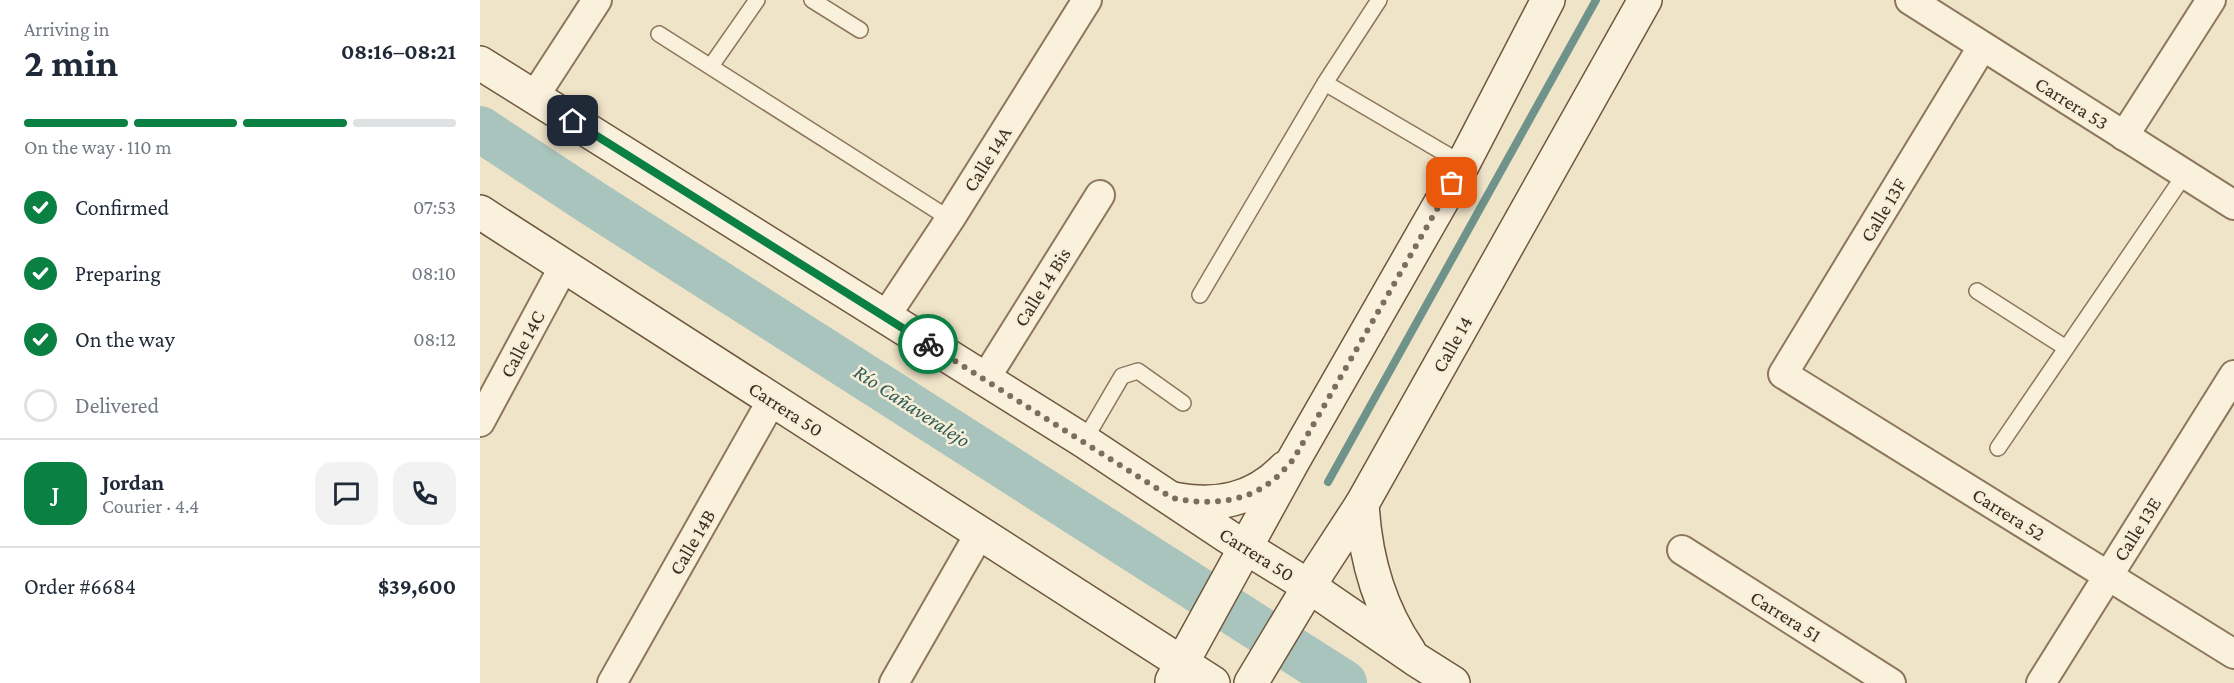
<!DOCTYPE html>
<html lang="en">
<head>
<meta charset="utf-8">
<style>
	:root { --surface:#fff; --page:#f2f2f3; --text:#1f2937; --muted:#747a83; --line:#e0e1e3; --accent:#0b8043 }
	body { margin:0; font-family:"Crimson Pro",serif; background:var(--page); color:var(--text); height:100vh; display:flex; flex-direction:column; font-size:22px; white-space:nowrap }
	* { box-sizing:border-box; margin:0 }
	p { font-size:20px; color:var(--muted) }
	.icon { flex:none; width:33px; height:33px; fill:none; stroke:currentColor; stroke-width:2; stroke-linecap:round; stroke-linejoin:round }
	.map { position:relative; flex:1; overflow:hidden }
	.panel { display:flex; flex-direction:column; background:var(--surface); width:480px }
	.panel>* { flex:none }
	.pin { position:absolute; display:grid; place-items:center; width:51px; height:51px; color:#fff; margin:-26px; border-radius:12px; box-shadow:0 3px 9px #0006 }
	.courier { position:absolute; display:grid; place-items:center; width:60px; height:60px; margin:-30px; border:4px solid #0b8043; border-radius:50%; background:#fff; color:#222; box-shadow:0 2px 8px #0007 }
	.headline em { font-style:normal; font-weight:700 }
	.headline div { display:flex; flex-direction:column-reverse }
	.headline { display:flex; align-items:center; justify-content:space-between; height:102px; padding:0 24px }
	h1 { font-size:39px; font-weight:700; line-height:45px }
	.bar { display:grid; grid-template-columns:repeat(4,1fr); gap:9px 6px; align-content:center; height:72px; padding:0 24px }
	.bar i { height:8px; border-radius:4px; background:var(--line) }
	.bar .active { background:var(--accent) }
	.bar p { grid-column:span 4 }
	.line { display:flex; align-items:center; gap:15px; padding:0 24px; border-top:2px solid var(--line) }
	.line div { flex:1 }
	.round { display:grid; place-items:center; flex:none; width:63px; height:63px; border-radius:18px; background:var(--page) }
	ol { padding:0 24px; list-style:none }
	li { display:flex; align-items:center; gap:18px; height:66px }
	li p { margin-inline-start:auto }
	li .icon { padding:6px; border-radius:50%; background:var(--accent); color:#fff; stroke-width:4 }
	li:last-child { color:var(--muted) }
	li i { width:33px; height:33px; border:3px solid var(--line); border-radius:50% }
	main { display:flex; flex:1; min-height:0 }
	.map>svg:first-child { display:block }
</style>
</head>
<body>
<main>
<section class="panel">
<div class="headline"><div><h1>2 min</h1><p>Arriving in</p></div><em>08:16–08:21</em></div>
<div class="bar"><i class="active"></i><i class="active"></i><i class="active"></i><i></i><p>On the way · 110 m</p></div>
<ol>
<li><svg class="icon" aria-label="check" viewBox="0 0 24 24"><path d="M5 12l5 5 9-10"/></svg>Confirmed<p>07:53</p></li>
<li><svg class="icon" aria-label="check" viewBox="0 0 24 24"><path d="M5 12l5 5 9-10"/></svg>Preparing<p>08:10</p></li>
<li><svg class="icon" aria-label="check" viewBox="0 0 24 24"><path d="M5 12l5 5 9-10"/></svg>On the way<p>08:12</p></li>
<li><i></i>Delivered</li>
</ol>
<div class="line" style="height:108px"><b class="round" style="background:var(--accent);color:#fff">J</b><div><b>Jordan</b><p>Courier · 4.4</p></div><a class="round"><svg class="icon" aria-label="chat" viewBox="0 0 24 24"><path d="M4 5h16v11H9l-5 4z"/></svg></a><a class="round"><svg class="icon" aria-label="phone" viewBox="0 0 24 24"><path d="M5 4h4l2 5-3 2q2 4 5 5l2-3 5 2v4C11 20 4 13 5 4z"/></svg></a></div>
<div class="line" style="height:78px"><div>Order #6684</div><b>$39,600</b></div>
</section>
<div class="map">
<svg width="1754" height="683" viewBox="0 0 1754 683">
	<rect width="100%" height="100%" fill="#f0e4c8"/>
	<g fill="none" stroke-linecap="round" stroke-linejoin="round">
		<polyline stroke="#6f938a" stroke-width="8" points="848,482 1116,0"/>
		<polyline stroke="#a9c4bc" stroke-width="46" points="0,129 114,204 864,683"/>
		<defs>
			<g id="lane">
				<polyline points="332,0 380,30"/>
				<polyline points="899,0 845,83 983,164"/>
				<polyline points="179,34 470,219"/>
				<polyline points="231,66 277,0"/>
				<polyline points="1497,291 1586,348"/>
				<polyline points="720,295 845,83"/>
				<polyline points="604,441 642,376 658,371 703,403"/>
				<polyline points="1518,448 1705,174"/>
			</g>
			<g id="street">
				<polyline points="1430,0 1754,205"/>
				<polyline points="1502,47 1303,374 1754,654"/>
				<polyline points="54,97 117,0"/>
				<polyline points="1644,136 1731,0"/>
				<polyline points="405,317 470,219 607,0"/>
				<polyline points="505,379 620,195"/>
				<polyline points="0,422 84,266"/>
				<polyline points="1202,550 1411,683"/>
				<polyline points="132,683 292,400"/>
				<polyline points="414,683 500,533"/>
				<polyline points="1561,683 1754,375"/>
			</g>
			<g id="secondary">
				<polyline points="0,63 604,441 747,536 830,587 935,659 973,683"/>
				<polyline points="0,212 733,683"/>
				<path d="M693,499C736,507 773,501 805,468"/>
				<path d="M882,504C885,557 898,606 929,651"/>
				<polyline points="692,681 813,461 983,164 1068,0"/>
				<polyline points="771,683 839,570 882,504 1165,0"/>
			</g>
		</defs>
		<use href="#lane" stroke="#8d765c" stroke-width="18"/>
		<use href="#street" stroke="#8d765c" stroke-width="32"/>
		<use href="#secondary" stroke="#6f573f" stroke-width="36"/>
		<use href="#lane" stroke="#faf1dc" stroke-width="15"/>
		<use href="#street" stroke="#faf1dc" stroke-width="28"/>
		<use href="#secondary" stroke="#faf1dc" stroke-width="33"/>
	</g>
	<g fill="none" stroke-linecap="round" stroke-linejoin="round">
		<path stroke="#7c6e5b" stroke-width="6" stroke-dasharray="0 10.8" d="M448,344L692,498C726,505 763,504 792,481C800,475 806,467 813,460L972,183"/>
		<polyline stroke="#0b8043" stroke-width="8" points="93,121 448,344"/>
	</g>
	<g text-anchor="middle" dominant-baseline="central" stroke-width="5" stroke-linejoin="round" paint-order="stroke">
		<g font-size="20" fill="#3d2e20" stroke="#f7eed8">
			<text transform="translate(1592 103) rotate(32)">Carrera 53</text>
			<text transform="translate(507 159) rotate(-58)">Calle 14A</text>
			<text transform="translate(1403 210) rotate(-59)">Calle 13F</text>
			<text transform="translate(562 287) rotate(-58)">Calle 14 Bis</text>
			<text transform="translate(42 344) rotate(-62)">Calle 14C</text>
			<text transform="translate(972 344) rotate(-61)">Calle 14</text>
			<text transform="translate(306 409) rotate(33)">Carrera 50</text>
			<text transform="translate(1529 514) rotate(32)">Carrera 52</text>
			<text transform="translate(1657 529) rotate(-58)">Calle 13E</text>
			<text transform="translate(212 542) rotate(-60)">Calle 14B</text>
			<text transform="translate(777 554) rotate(32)">Carrera 50</text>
			<text transform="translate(1306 616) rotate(32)">Carrera 51</text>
		</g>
		<g font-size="21" font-style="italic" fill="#2f5d5a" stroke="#f7eed8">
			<text transform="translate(432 406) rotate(33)">Río Cañaveralejo</text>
		</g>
	</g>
</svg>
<div class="pin" style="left:972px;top:183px;background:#ea580c"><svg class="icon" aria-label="bag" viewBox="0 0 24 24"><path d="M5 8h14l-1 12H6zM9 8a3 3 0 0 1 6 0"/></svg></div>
<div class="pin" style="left:93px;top:121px;background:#1f2937"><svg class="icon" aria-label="home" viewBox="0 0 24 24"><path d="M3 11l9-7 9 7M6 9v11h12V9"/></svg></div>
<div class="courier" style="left:448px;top:344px"><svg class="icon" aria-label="bike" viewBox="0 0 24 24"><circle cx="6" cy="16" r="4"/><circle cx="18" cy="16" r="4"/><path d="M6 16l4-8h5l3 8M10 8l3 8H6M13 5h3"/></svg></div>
</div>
</main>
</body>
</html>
